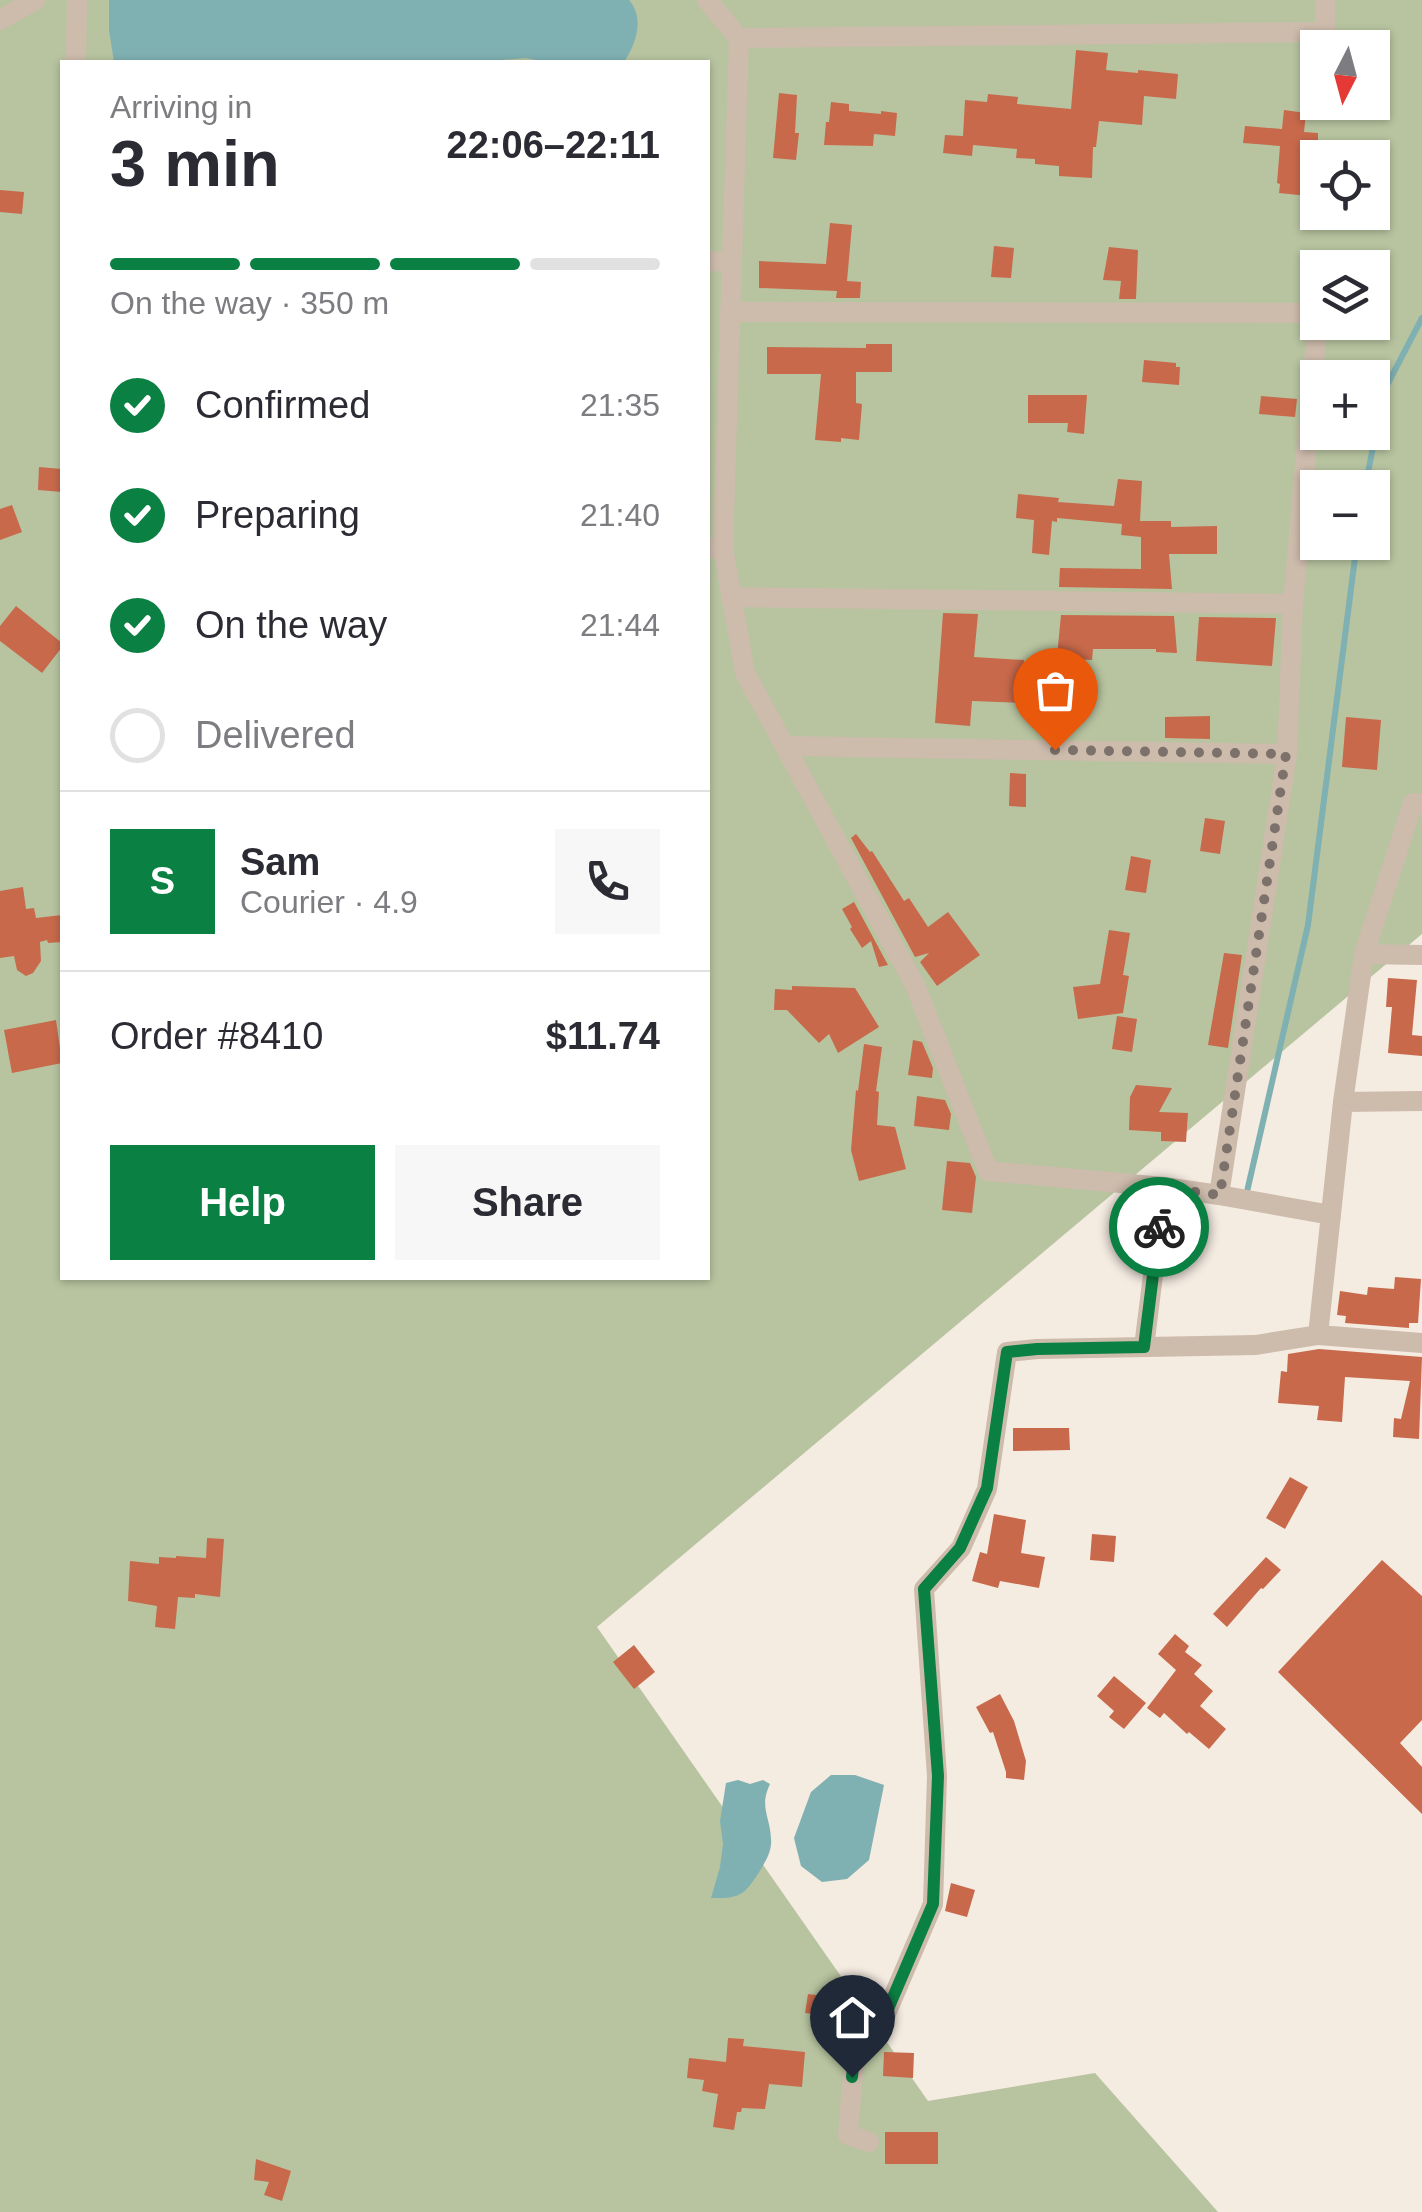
<!DOCTYPE html>
<html lang="en">
<head>
<meta charset="utf-8">
<style>
	:root { --surface:#fff; --page:#f7f7f7; --text:#2b2b33; --muted:#7c7c81; --line:#e1e1e2; --accent:#0b8043 }
	body { margin:0; font-family:Arial,sans-serif; background:var(--page); color:var(--text); height:100vh; display:flex; flex-direction:column; font-size:38px; white-space:nowrap }
	* { box-sizing:border-box; margin:0 }
	p { font-size:32px; color:var(--muted) }
	.icon { flex:none; width:55px; height:55px; fill:none; stroke:currentColor; stroke-width:2; stroke-linecap:round; stroke-linejoin:round }
	.map { position:relative; flex:1; overflow:hidden }
	.panel { position:absolute; left:60px; top:60px; width:650px; height:1220px; display:flex; flex-direction:column; background:var(--surface); border-radius:0px; box-shadow:0 2px 8px #0004 }
	.panel>* { flex:none }
	.needle { width:65px; rotate:186deg }
	.buttons { position:absolute; left:1300px; top:30px; display:grid; gap:20px }
	.buttons a { display:grid; place-items:center; width:90px; height:90px; border-radius:0px; background:var(--surface); box-shadow:0 2px 8px #0004; font-size:50px }
	.pin { position:absolute; display:grid; place-items:center; width:85px; height:85px; color:#fff; margin:-102px -42px; border-radius:50% 50% 50% 0; rotate:-45deg; box-shadow:0 0 10px #0007 }
	.pin .icon { rotate:45deg }
	.courier { position:absolute; display:grid; place-items:center; width:100px; height:100px; margin:-50px; border:8px solid #0b8043; border-radius:50%; background:#fff; color:#222; box-shadow:0 2px 12px #0007 }
	.overview em { font-style:normal; font-weight:700 }
	.overview div { display:flex; flex-direction:column-reverse }
	.overview { display:flex; align-items:center; justify-content:space-between; height:170px; padding:0 50px }
	h1 { font-size:65px; font-weight:700; line-height:75px }
	.bar { display:grid; grid-template-columns:repeat(4,1fr); gap:15px 10px; align-content:center; height:120px; padding:0 50px }
	.bar i { height:12px; border-radius:8px; background:var(--line) }
	.bar .active { background:var(--accent) }
	.bar p { grid-column:span 4 }
	.line { display:flex; align-items:center; gap:25px; padding:0 50px; border-top:2px solid var(--line) }
	.line div { flex:1 }
	.round { display:grid; place-items:center; flex:none; width:105px; height:105px; border-radius:0px; background:var(--page) }
	ol { padding:0 50px; list-style:none }
	li { display:flex; align-items:center; gap:30px; height:110px }
	li p { margin-inline-start:auto }
	li .icon { padding:10px; border-radius:50%; background:var(--accent); color:#fff; stroke-width:4 }
	li:last-child { color:var(--muted) }
	li i { width:55px; height:55px; border:5px solid var(--line); border-radius:50% }
	.button { display:flex; gap:20px; margin-top:auto; padding:20px 50px }
	.button a { flex:1; height:115px; border-radius:0px; background:var(--accent); color:#fff; font-size:40px; font-weight:700; line-height:115px; text-align:center }
	.button a+a { background:var(--page); color:var(--text) }
	.map>svg:first-child { display:block }
</style>
</head>
<body>
<div class="map">
<svg width="1422" height="2212" viewBox="0 0 1422 2212">
	<rect width="100%" height="100%" fill="#f4ebe1"/>
	<path fill="#b8c4a0" fill-rule="evenodd" d="M0,0H1422V934L597,1627L928,2101L1095,2073L1218,2212H0ZM1318,48H1372V102H1318ZM62,62H708V1278H62ZM1318,158H1372V212H1318ZM1318,268H1372V322H1318ZM1318,378H1372V432H1318ZM1318,488H1372V542H1318Z"/>
	<g fill="#7fb0b2">
		<path d="M109,0H629C645,18 636,44 624,62H546L526,58L475,62H114L109,30Z"/>
		<polygon points="831,1775 855,1775 884,1785 869,1860 847,1879 822,1882 801,1866 794,1838 811,1792"/>
		<path d="M738,1780L750,1784L763,1780L770,1784C759,1807 770,1816 771,1839C772,1850 767,1859 761,1869C745,1894 742,1899 711,1898L720,1867L723,1844L720,1821L726,1783Z"/>
	</g>
	<g fill="none" stroke-linecap="round" stroke-linejoin="round">
		<g stroke="#7fb0b2" stroke-width="6">
			<polyline points="1365,488 1384,391 1422,318"/>
			<polyline points="1246,1196 1308,925 1357,542"/>
		</g>
	</g>
	<g fill="#c8694b">
		<polygon points="1076,50 1108,53 1106,70 1138,73 1138,70 1178,74 1176,99 1144,96 1142,125 1099,121 1096,147 1093,147 1092,178 1059,176 1059,166 1035,164 1035,159 1016,158 1017,149 973,145 972,156 943,153 945,135 963,136 965,100 987,102 988,94 1018,97 1017,104 1071,109"/>
		<polygon points="779,93 797,95 795,133 799,133 796,160 773,158"/>
		<polygon points="831,102 849,104 849,111 881,114 881,111 897,113 895,136 874,134 873,146 824,145 826,122 829,122"/>
		<polygon points="1284,110 1306,113 1304,132 1318,133 1318,197 1279,193 1280,184 1277,183 1280,146 1243,143 1245,126 1282,129"/>
		<polygon points="0,190 24,192 22,214 0,212"/>
		<polygon points="830,223 852,225 847,281 861,282 860,298 836,298 837,291 759,288 759,261 826,264"/>
		<polygon points="994,246 1014,248 1011,278 991,277"/>
		<polygon points="1109,247 1138,250 1136,299 1119,299 1121,281 1103,280"/>
		<polygon points="866,344 892,344 892,372 856,372 856,403 862,404 859,440 841,438 841,442 815,440 821,374 767,374 767,347 866,348"/>
		<polygon points="1144,360 1176,363 1176,367 1180,367 1179,385 1142,382"/>
		<polygon points="1028,395 1087,395 1084,434 1067,432 1068,423 1028,423"/>
		<polygon points="1261,396 1297,399 1295,417 1259,414"/>
		<polygon points="39,467 62,469 62,492 38,490"/>
		<polygon points="1118,479 1142,481 1140,521 1171,521 1171,527 1217,526 1217,554 1169,554 1172,589 1059,587 1060,568 1141,569 1141,537 1121,535 1122,524 1057,518 1057,522 1052,521 1049,555 1032,553 1034,520 1016,518 1018,494 1059,498 1058,502 1114,506"/>
		<polygon points="12,505 22,532 0,540 0,509"/>
		<polygon points="16,606 62,643 62,647 42,673 0,641 0,626"/>
		<polygon points="943,613 978,614 974,657 1024,660 1023,677 1055,677 1061,615 1174,616 1177,653 1156,652 1156,649 1093,649 1092,660 1072,659 1072,705 972,701 970,726 935,723"/>
		<polygon points="1199,617 1276,618 1272,666 1196,661"/>
		<polygon points="1210,716 1210,739 1165,738 1165,717"/>
		<polygon points="1346,717 1381,720 1377,770 1342,767"/>
		<polygon points="1010,773 1026,774 1026,807 1009,806"/>
		<polygon points="1205,818 1225,821 1220,854 1200,851"/>
		<polygon points="856,834 870,852 872,851 904,901 909,898 928,927 948,912 980,955 937,986 920,962 929,953 915,957 851,838"/>
		<polygon points="1131,856 1151,860 1146,893 1125,890"/>
		<polygon points="840,876 888,965 879,967 871,941 862,948 850,929 852,927 842,909 854,902"/>
		<polygon points="23,887 26,909 34,908 36,918 62,915 62,942 48,943 47,940 40,942 41,961 33,973 26,976 17,970 14,956 0,958 0,891"/>
		<polygon points="1109,930 1130,933 1123,975 1129,976 1123,1013 1078,1019 1073,987 1100,984"/>
		<polygon points="1224,953 1242,955 1228,1048 1208,1045"/>
		<polygon points="1388,978 1417,980 1412,1035 1422,1036 1422,1056 1388,1053 1392,1007 1386,1007"/>
		<polygon points="792,986 855,988 879,1027 838,1053 829,1034 819,1043 787,1010 774,1010 775,989 792,990"/>
		<polygon points="1117,1016 1137,1019 1132,1052 1112,1049"/>
		<polygon points="56,1020 62,1063 12,1073 4,1030"/>
		<polygon points="913,1040 922,1042 933,1068 932,1078 908,1075"/>
		<polygon points="864,1044 882,1047 876,1091 879,1092 877,1125 895,1127 906,1169 859,1181 851,1150 856,1090 858,1091"/>
		<polygon points="1136,1085 1172,1088 1159,1112 1188,1113 1186,1142 1161,1141 1161,1132 1129,1130 1130,1097"/>
		<polygon points="917,1096 945,1100 951,1114 949,1130 914,1126"/>
		<polygon points="947,1161 970,1163 976,1177 972,1213 942,1210"/>
		<polygon points="1395,1277 1421,1279 1418,1323 1409,1323 1409,1328 1345,1323 1346,1316 1337,1315 1340,1291 1367,1295 1368,1287 1394,1289"/>
		<polygon points="1319,1349 1422,1357 1419,1439 1393,1437 1394,1418 1401,1419 1410,1381 1345,1377 1342,1422 1317,1420 1319,1406 1278,1403 1281,1371 1287,1372 1288,1354"/>
		<polygon points="1013,1428 1069,1428 1070,1450 1013,1451"/>
		<polygon points="1290,1477 1308,1487 1285,1529 1266,1518"/>
		<polygon points="994,1514 1026,1520 1021,1553 1045,1557 1039,1588 1000,1581 998,1588 972,1581 980,1552 987,1554"/>
		<polygon points="1092,1534 1116,1536 1114,1562 1090,1560"/>
		<polygon points="207,1538 224,1539 220,1597 195,1594 195,1598 178,1597 175,1629 155,1627 157,1606 128,1601 130,1561 159,1564 159,1557 176,1558 176,1556 206,1558"/>
		<polygon points="1266,1557 1281,1570 1263,1589 1261,1588 1227,1627 1213,1614"/>
		<polygon points="1382,1560 1422,1596 1422,1720 1400,1743 1422,1767 1422,1814 1278,1672"/>
		<polygon points="1175,1634 1189,1646 1185,1652 1202,1665 1194,1674 1213,1691 1200,1706 1226,1729 1209,1749 1189,1732 1187,1734 1164,1713 1160,1718 1147,1708 1176,1670 1158,1654"/>
		<polygon points="634,1645 655,1672 634,1689 613,1662"/>
		<polygon points="1114,1676 1146,1703 1124,1729 1109,1717 1114,1711 1097,1696"/>
		<polygon points="1000,1694 1014,1721 1026,1761 1024,1780 1006,1778 1006,1772 993,1732 990,1733 976,1707"/>
		<polygon points="951,1883 975,1890 967,1917 945,1911"/>
		<polygon points="808,1994 840,1998 838,2017 805,2013"/>
		<polygon points="728,2038 744,2039 743,2046 805,2052 802,2087 769,2084 765,2109 742,2108 741,2112 737,2112 734,2130 713,2127 718,2094 702,2091 704,2080 687,2078 689,2058 726,2062"/>
		<polygon points="884,2052 914,2053 913,2078 883,2076"/>
		<rect x="885" y="2132" width="53" height="32"/>
		<polygon points="256,2159 291,2171 282,2201 264,2195 269,2182 254,2180"/>
	</g>
	<g fill="none" stroke-linecap="round" stroke-linejoin="round">
		<g stroke="#cdbbac" stroke-width="20">
			<polyline points="707,0 739,38 723,548 708,548"/>
			<polyline points="0,20 35,0"/>
			<polyline points="739,38 1325,32 1325,0"/>
			<polyline points="76,62 77,0"/>
			<polyline points="708,261 732,262"/>
			<polyline points="730,312 1318,313"/>
			<polyline points="723,548 745,673 915,985 988,1171 1164,1187"/>
			<polyline points="731,597 1293,604"/>
			<polyline points="785,746 1287,754"/>
			<polyline points="1364,954 1422,955"/>
			<polyline points="1422,1101 1343,1102 1318,1335 1422,1343"/>
			<polyline points="1343,1102 1364,954 1413,803 1422,804"/>
			<polyline points="1219,1195 1331,1215"/>
			<polyline points="1144,1347 1164,1187 1219,1195 1287,754 1293,604 1318,315"/>
			<polyline points="869,2142 848,2135 855,2048 876,2037 933,1904 937,1776 924,1589 961,1548 987,1489 1007,1352 1037,1349 1256,1345 1318,1335"/>
		</g>
	</g>
	<g fill="none" stroke-linecap="round" stroke-linejoin="round">
		<polyline stroke="#7c716b" stroke-width="10" stroke-dasharray="0 18" points="1055,750 1286,754 1220,1195 1164,1188 1159,1227"/>
		<polyline stroke="#0b8043" stroke-width="12" points="852,2077 855,2048 876,2037 933,1904 938,1776 924,1589 960,1548 987,1488 1007,1352 1037,1349 1144,1347 1159,1227"/>
	</g>
</svg>
<div class="buttons">
<a><svg class="needle" viewBox="-14 -14 28 28"><path d="M0-13l5 13h-10z" fill="#e53935"/><path d="M0 13l5-13h-10z" fill="#7c7c81"/></svg></a>
<a><svg class="icon" aria-label="locate" viewBox="0 0 24 24"><circle cx="12" cy="12" r="6"/><path d="M12 2v4M12 18v4M2 12h4M18 12h4"/></svg></a>
<a><svg class="icon" aria-label="layers" viewBox="0 0 24 24"><path d="M12 4l9 5-9 5-9-5zM3 14l9 5 9-5"/></svg></a>
<a>+</a>
<a>−</a>
</div>
<div class="pin" style="left:1055px;top:750px;background:#ea580c"><svg class="icon" aria-label="bag" viewBox="0 0 24 24"><path d="M5 8h14l-1 12H6zM9 8a3 3 0 0 1 6 0"/></svg></div>
<div class="pin" style="left:852px;top:2077px;background:#1f2937"><svg class="icon" aria-label="home" viewBox="0 0 24 24"><path d="M3 11l9-7 9 7M6 9v11h12V9"/></svg></div>
<div class="courier" style="left:1159px;top:1227px"><svg class="icon" aria-label="bike" viewBox="0 0 24 24"><circle cx="6" cy="16" r="4"/><circle cx="18" cy="16" r="4"/><path d="M6 16l4-8h5l3 8M10 8l3 8H6M13 5h3"/></svg></div>
<section class="panel">
<div class="overview"><div><h1>3 min</h1><p>Arriving in</p></div><em>22:06–22:11</em></div>
<div class="bar"><i class="active"></i><i class="active"></i><i class="active"></i><i></i><p>On the way · 350 m</p></div>
<ol>
<li><svg class="icon" aria-label="check" viewBox="0 0 24 24"><path d="M5 12l5 5 9-10"/></svg>Confirmed<p>21:35</p></li>
<li><svg class="icon" aria-label="check" viewBox="0 0 24 24"><path d="M5 12l5 5 9-10"/></svg>Preparing<p>21:40</p></li>
<li><svg class="icon" aria-label="check" viewBox="0 0 24 24"><path d="M5 12l5 5 9-10"/></svg>On the way<p>21:44</p></li>
<li><i></i>Delivered</li>
</ol>
<div class="line" style="height:180px"><b class="round" style="background:var(--accent);color:#fff">S</b><div><b>Sam</b><p>Courier · 4.9</p></div><a class="round"><svg class="icon" aria-label="phone" viewBox="0 0 24 24"><path d="M5 4h4l2 5-3 2q2 4 5 5l2-3 5 2v4C11 20 4 13 5 4z"/></svg></a></div>
<div class="line" style="height:130px"><div>Order #8410</div><b>$11.74</b></div>
<div class="button"><a>Help</a><a>Share</a></div>
</section>
</div>
</body>
</html>
